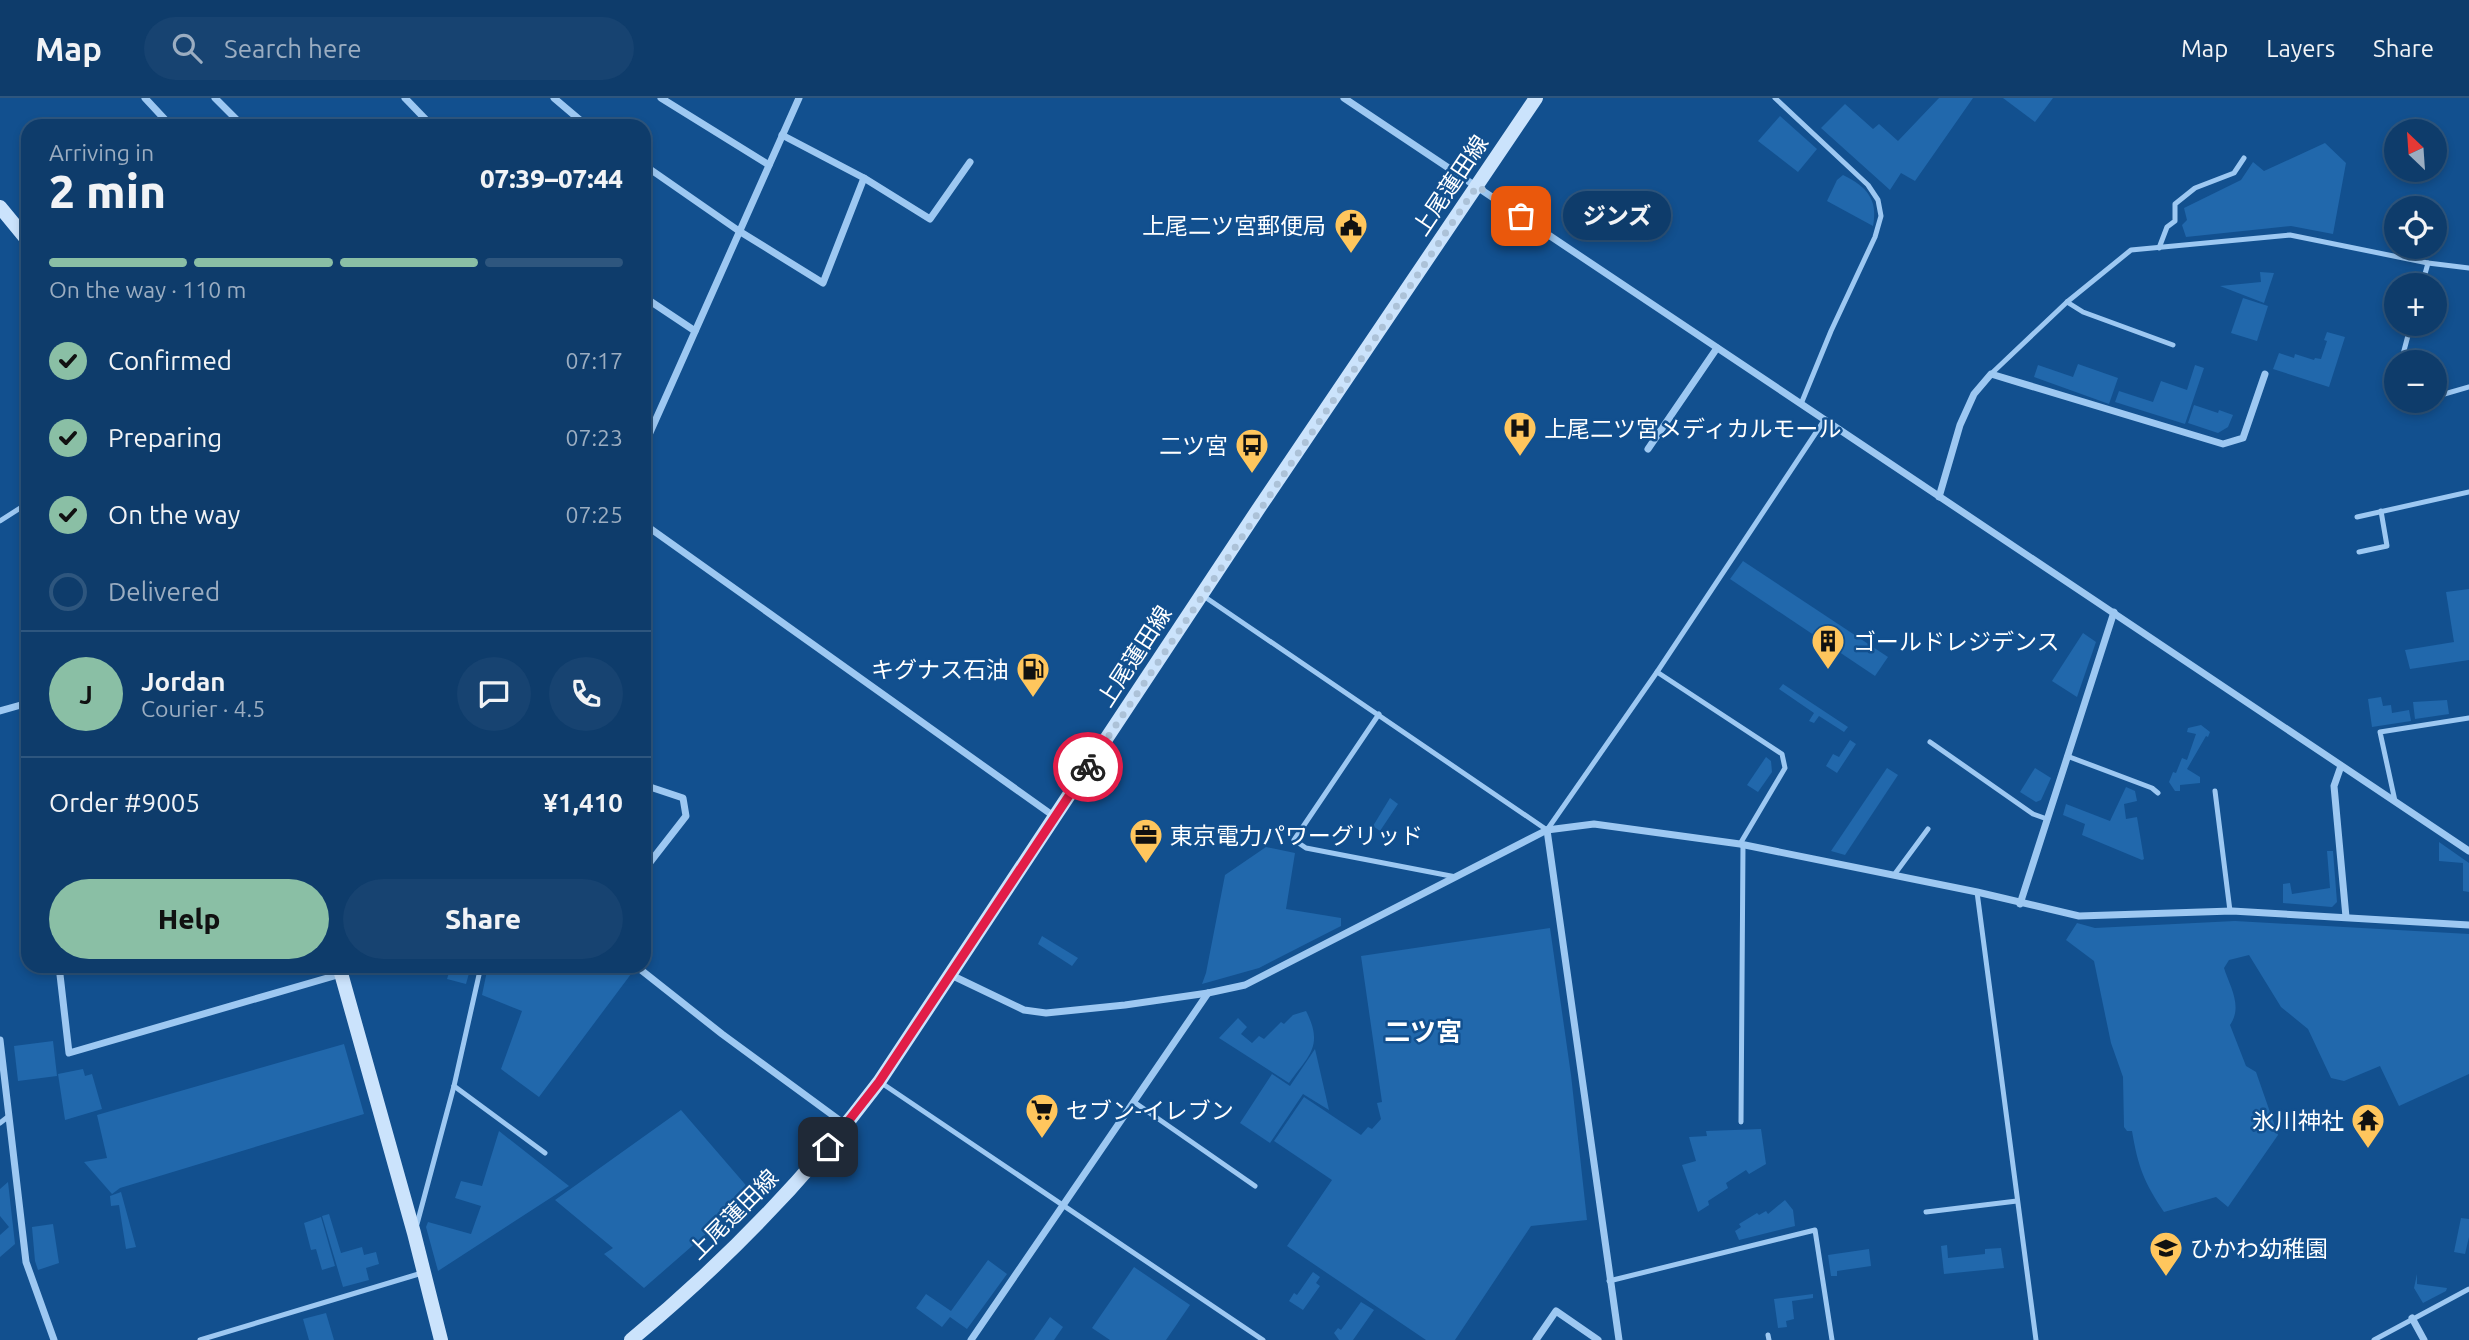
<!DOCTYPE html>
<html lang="en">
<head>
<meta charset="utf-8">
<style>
	:root { --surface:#0e3c6b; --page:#174371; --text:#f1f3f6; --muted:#9badc1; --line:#2e567e; --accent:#8abfa5 }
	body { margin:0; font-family:Ubuntu,"Noto Sans JP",sans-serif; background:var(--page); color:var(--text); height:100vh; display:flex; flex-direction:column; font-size:26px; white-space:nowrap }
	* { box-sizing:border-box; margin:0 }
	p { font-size:23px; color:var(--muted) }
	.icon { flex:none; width:38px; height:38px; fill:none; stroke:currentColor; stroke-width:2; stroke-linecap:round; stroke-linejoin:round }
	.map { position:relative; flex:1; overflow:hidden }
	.side { position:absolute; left:21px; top:21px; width:630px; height:854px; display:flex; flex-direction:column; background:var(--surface); border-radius:21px; box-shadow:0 4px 10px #0003,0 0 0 2px var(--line) }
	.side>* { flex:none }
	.needle { width:46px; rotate:335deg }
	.buttons { position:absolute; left:2384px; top:21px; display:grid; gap:14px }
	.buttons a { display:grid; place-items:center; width:63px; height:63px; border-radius:50%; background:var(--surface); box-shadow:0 4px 10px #0003,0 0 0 2px var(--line); font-size:35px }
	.pin { position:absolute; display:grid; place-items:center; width:60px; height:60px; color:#fff; margin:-30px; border-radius:14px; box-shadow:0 4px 10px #0006 }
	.courier { position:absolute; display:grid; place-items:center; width:70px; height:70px; margin:-35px; border:5px solid #e11d48; border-radius:50%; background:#fff; color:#222; box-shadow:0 2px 9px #0007 }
	.bubble { position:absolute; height:49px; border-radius:24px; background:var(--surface); box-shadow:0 4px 10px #0003,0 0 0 2px var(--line); font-size:23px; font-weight:800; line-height:49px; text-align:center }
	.headline em { font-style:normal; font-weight:800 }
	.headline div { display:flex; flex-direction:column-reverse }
	.headline { display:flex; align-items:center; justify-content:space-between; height:119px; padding:0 28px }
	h1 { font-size:46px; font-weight:800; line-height:52px }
	.bar { display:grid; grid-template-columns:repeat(4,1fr); gap:10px 7px; align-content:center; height:84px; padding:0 28px }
	.bar i { height:9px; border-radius:5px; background:var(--line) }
	.bar .active { background:var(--accent) }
	.bar p { grid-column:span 4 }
	.line { display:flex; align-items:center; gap:18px; padding:0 28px; border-top:2px solid var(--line) }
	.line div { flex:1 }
	.round { display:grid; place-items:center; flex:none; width:74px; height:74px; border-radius:37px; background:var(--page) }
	ol { padding:0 28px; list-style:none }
	li { display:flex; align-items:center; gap:21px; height:77px }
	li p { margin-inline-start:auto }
	li .icon { padding:7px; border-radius:50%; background:var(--accent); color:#111; stroke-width:4 }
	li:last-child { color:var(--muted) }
	li i { width:38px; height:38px; border:4px solid var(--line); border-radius:50% }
	.button { display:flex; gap:14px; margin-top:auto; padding:14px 28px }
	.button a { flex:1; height:80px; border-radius:42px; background:var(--accent); color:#111; font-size:28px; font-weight:800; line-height:80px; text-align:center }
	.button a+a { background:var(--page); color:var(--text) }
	header { display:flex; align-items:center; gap:42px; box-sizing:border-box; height:98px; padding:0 35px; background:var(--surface); border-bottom:2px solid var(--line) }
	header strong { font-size:33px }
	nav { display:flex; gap:38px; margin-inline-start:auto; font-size:24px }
	.search { width:490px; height:63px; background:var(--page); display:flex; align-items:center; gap:18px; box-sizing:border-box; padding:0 24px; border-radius:38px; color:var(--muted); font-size:26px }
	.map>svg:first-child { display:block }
</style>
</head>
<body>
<header>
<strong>Map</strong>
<div class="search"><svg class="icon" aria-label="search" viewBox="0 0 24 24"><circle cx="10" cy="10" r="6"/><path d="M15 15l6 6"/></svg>Search here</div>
<nav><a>Map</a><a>Layers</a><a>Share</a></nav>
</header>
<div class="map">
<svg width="2469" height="1242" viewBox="0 0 2469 1242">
	<rect width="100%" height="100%" fill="#12508f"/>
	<g fill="#2168ac">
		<polygon points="1939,0 1973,0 1915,83 1901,75 1890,92 1821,30 1845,6 1873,31 1879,26 1898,43"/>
		<polygon points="2003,0 2053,0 2035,24"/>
		<polygon points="1780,18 1817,51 1798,74 1758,43"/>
		<polygon points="2325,45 2346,65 2333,136 2291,128 2186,139 2182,127 2187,122 2184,110 2241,82 2253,64 2264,73"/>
		<path d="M1843,77C1867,89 1878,101 1873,128L1827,103L1837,82Z"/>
		<polygon points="2260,174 2274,175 2264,205 2220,188 2261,184"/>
		<polygon points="2243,200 2268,208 2257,243 2231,235"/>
		<polygon points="2327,234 2345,239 2329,289 2273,271 2279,255 2294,260 2295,256 2314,262 2315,260 2321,261 2327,243 2324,242"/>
		<polygon points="2078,266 2118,280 2109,306 2034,279 2038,267 2073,279"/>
		<polygon points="2195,267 2204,270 2185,326 2115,304 2119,293 2153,304 2161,283 2187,292"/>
		<polygon points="2194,307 2218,315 2219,312 2233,317 2228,329 2218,335 2188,325"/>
		<polygon points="1743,463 1888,559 1875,578 1730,481"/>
		<polygon points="2469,491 2469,562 2410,571 2405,552 2454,544 2446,494"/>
		<polygon points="2083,535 2096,544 2077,599 2052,583"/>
		<polygon points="1783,586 1848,629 1844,634 1819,618 1814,625 1809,623 1814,615 1779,591"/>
		<polygon points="2381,599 2383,608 2391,607 2392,615 2409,612 2411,623 2372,629 2368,601"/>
		<polygon points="2447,602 2449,616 2415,621 2413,604"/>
		<polygon points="2201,627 2210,634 2208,639 2206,638 2187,671 2200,679 2200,685 2180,687 2180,693 2175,693 2169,684 2173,674 2176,675 2182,660 2187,662 2196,636 2187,634 2188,630"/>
		<polygon points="1850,642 1856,646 1837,675 1826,668 1833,656 1839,659"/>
		<polygon points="1766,659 1771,663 1772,674 1758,694 1747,687"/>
		<polygon points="1887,670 1898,677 1845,757 1831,753"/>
		<polygon points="2035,670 2051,680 2041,702 2036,704 2020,694"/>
		<polygon points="2126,689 2135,693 2137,703 2124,706 2126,721 2137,719 2144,761 2142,762 2082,737 2085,726 2063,717 2066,706 2110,723"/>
		<polygon points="1390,700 1398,706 1380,733 1373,728"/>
		<polygon points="2439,744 2469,765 2469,794 2463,793 2463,765 2439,763"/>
		<polygon points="1266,749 1295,755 1286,811 1341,820 1341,828 1259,870 1202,886 1206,875 1225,777"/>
		<polygon points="2327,753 2333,753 2337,804 2332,809 2283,805 2283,786 2290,785 2292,796 2330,790"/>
		<path d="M2235,823L2469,836V976L2399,1008L2380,968L2344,983L2331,980L2308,931L2281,909L2249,857L2229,862L2224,870C2230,889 2243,908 2230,927L2246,968L2256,974L2278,1037L2228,1109L2216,1099L2164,1114C2144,1084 2138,1069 2132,1033H2127L2124,1029L2123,979L2111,945L2094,863L2066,842L2077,825L2095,830Z"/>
		<polygon points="1550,830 1571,977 1587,1122 1531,1128 1455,1242 1426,1242 1287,1148 1332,1082 1274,1043 1304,999 1361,1037 1368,1029 1372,1031 1381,1021 1377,1005 1382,1004 1361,858"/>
		<polygon points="1042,838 1078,860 1072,868 1038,846"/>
		<polygon points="451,868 471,868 466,886 447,881"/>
		<polygon points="488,868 622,868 631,876 539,999 501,971 522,913 482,897"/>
		<path d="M1306,913C1324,948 1309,957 1289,985L1219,940L1238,920L1247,929L1241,936L1252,945L1259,938L1264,941L1281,924L1284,926L1293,917Z"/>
		<polygon points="53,943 57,978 18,983 14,948"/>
		<polygon points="344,946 364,1016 120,1090 112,1096 84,1064 107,1060 97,1017"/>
		<polygon points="1315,951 1329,1012 1303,996 1270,1045 1240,1025 1272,976 1290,988"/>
		<polygon points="83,971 85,978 92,976 102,1011 65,1022 58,976"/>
		<polygon points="681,1012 750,1092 707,1135 644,1190 604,1156 613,1150 555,1102"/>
		<polygon points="1761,1031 1766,1066 1749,1076 1746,1072 1726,1085 1728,1090 1708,1103 1709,1107 1698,1114 1682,1067 1696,1063 1689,1039 1707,1038 1706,1033"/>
		<polygon points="499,1033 569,1088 438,1173 426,1129 428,1124 471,1136 481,1108 455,1100 461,1083 482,1088"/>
		<polygon points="8,1084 15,1146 0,1159 0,1137 9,1129 0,1118 0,1091"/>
		<polygon points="121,1094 136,1149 126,1151 119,1107 111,1108 110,1098"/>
		<polygon points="1785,1102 1793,1112 1795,1128 1739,1142 1735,1133 1741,1129 1739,1126 1757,1115 1759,1117 1766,1113 1768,1116"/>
		<polygon points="329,1116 341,1155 362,1149 364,1157 376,1154 379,1166 366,1170 369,1182 343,1189 322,1118"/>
		<polygon points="321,1119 335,1168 322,1172 316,1151 311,1152 304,1125"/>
		<polygon points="2461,1120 2469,1121 2469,1139 2465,1156 2454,1154"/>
		<polygon points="53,1126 59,1165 38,1172 35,1163 32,1129"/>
		<polygon points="1947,1147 1948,1160 1985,1156 1985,1151 2001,1150 2004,1170 1944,1176 1941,1148"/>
		<polygon points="1869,1151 1871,1168 1837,1173 1837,1178 1831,1178 1828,1157"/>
		<polygon points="988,1162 1007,1176 967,1231 950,1219 942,1229 916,1210 926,1196 951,1213"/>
		<polygon points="1134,1169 1190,1207 1166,1242 1110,1242 1092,1230"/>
		<polygon points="1313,1174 1320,1179 1316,1185 1320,1188 1303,1212 1289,1203 1294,1195 1297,1197"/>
		<polygon points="2417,1176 2417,1186 2447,1190 2446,1193 2423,1205 2414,1190"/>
		<polygon points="1813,1196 1813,1200 1792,1203 1794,1221 1786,1223 1787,1229 1778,1230 1774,1201"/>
		<polygon points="1361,1204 1374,1212 1353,1242 1339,1242 1334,1235 1338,1230 1341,1232"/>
		<polygon points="326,1215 334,1242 309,1242 303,1221"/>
		<polygon points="1050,1219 1063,1229 1054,1242 1034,1242"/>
	</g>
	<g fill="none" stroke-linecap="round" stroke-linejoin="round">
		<g stroke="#9dc8f2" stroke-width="5">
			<polyline points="1775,0 1868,87 1878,102 1881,118 1875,139 1831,233 1801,306"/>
			<polyline points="2159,150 2167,129 2175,123 2175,106 2195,90 2234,75 2244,60"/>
			<polyline points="2422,187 2428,165"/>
			<polyline points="2067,204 2083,214 2173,247"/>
			<polyline points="2401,264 2411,226"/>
			<polyline points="1991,276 2067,204 2131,152 2290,137 2428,165 2469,170"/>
			<polyline points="2396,282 2391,299 2401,308 2420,303"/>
			<polyline points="2434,299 2469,289"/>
			<polyline points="2357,419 2469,394"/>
			<polyline points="0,423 28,405"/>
			<polyline points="2359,454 2387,448 2381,413"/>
			<polyline points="1202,497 1547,732 1657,574 1825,321"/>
			<polyline points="1657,574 1782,656 1785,670 1740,746"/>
			<polyline points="1379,616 1294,742 1306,750 1456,779"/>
			<polyline points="1930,644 2033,716 2047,721"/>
			<polyline points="2067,658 2152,690 2158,695"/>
			<polyline points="2215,693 2230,813"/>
			<polyline points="2395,703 2380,634 2469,620"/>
			<polyline points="1894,777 1928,731"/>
			<path d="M1977,794C1998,943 2015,1093 2036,1242"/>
			<polyline points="880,984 1263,1242"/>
			<polyline points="454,988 545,1055"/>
			<polyline points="1134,1004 1255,1088"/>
			<polyline points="1741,1024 1743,747"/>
			<polyline points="0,1025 9,1018"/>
			<polyline points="1926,1114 2017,1103"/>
			<polyline points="417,1126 454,988 481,868"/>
			<polyline points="1609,1183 1815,1132 1832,1242"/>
			<polyline points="1768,1237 1769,1242"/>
			<polyline points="200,1242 422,1175"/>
			<polyline points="2374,1242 2469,1191"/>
		</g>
		<g stroke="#9dc8f2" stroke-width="7">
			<polyline points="145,0 171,28"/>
			<polyline points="215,0 243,28"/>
			<polyline points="405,0 432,28"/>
			<polyline points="554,0 587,28"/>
			<polyline points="661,0 769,67"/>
			<polyline points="1344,0 2469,753"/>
			<polyline points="782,37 864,80 930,121 970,64"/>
			<polyline points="644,67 739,133 823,185 864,80"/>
			<polyline points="644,199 695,233"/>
			<polyline points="644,348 799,0"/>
			<polyline points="1648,351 1717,250"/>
			<polyline points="1939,399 1960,327 1974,296 1991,276 2223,346 2243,340 2265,276"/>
			<polyline points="644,426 1055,719"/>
			<polyline points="0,613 28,605"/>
			<polyline points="2341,668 2334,688 2346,819"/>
			<polyline points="644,687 683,700 686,718 644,772"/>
			<polyline points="1547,732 1619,1242"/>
			<polyline points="2020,806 2114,514"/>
			<polyline points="59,868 69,955 341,876"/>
			<polyline points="636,868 722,936 846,1027"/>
			<polyline points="951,877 1024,912 1046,915 1125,907 1208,895 1245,887 1547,732 1594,726 1740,746 1977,794 2079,818 2232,813 2469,827"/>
			<polyline points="0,942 26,1164 54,1242"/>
			<polyline points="2412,1220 2424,1242"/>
			<polyline points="971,1242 1208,895"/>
			<polyline points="1536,1242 1556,1213 1598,1242"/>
		</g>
		<g stroke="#cbe3fc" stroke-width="14">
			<polyline points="0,109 28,143"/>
			<polyline points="339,868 414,1135 441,1242"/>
			<path d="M631,1242C723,1166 807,1080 879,984L1261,407L1536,0"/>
		</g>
	</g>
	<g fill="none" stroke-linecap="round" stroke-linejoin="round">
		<polyline stroke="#acc2d8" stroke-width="7" stroke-dasharray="0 12.6" points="1088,669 1477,88 1521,118"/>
		<polyline stroke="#e11d48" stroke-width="9" points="828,1049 879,984 1088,669"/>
	</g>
	<defs>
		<symbol id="civic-pin" viewBox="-11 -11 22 30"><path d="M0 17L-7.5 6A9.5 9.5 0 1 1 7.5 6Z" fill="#ffc65d" stroke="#12508f"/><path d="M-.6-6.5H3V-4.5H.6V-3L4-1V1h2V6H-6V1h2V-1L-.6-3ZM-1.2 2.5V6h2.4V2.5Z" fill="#111"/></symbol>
		<symbol id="hospital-pin" viewBox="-11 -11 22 30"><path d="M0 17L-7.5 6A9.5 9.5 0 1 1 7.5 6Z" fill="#ffc65d" stroke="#12508f"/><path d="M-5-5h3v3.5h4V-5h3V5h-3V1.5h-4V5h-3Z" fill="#111"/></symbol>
		<symbol id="bus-pin" viewBox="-11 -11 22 30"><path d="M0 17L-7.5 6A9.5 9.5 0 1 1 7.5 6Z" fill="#ffc65d" stroke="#12508f"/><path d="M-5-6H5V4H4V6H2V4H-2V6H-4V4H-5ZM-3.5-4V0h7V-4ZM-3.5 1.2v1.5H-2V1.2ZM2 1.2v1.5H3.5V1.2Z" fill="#111"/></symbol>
		<symbol id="building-pin" viewBox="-11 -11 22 30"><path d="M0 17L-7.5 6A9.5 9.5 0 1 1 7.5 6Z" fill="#ffc65d" stroke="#12508f"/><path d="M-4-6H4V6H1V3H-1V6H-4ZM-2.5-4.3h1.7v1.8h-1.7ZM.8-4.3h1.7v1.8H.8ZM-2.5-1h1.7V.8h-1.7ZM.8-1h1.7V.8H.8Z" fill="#111"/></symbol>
		<symbol id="fuel-pin" viewBox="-11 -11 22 30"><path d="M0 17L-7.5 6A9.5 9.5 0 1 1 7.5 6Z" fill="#ffc65d" stroke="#12508f"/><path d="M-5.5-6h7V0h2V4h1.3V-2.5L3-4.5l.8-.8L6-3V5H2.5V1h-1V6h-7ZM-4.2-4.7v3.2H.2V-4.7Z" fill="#111"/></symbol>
		<symbol id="office-pin" viewBox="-11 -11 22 30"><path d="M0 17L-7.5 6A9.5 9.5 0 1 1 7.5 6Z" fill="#ffc65d" stroke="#12508f"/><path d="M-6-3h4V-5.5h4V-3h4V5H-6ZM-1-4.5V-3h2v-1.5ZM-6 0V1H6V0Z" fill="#111"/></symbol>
		<symbol id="supermarket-pin" viewBox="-11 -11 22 30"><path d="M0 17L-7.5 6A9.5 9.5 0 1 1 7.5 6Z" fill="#ffc65d" stroke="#12508f"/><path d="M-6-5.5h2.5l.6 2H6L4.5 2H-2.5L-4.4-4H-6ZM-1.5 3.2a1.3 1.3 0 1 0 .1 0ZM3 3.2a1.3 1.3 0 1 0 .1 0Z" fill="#111"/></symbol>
		<symbol id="temple-pin" viewBox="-11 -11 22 30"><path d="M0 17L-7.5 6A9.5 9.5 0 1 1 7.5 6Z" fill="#ffc65d" stroke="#12508f"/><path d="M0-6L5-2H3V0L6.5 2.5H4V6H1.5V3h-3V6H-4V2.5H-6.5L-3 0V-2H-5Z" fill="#111"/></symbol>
		<symbol id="school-pin" viewBox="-11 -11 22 30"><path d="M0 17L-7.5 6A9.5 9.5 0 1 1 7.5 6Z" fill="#ffc65d" stroke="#12508f"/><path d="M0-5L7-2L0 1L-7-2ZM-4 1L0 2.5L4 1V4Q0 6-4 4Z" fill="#111"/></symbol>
	</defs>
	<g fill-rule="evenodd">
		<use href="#civic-pin" x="1332" y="108" width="38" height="52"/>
		<use href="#hospital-pin" x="1501" y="311" width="38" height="52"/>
		<use href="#bus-pin" x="1233" y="328" width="38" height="52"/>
		<use href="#building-pin" x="1809" y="524" width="38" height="52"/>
		<use href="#fuel-pin" x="1014" y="552" width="38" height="52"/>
		<use href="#office-pin" x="1127" y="718" width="38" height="52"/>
		<use href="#supermarket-pin" x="1023" y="993" width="38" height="52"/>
		<use href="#temple-pin" x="2349" y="1003" width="38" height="52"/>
		<use href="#school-pin" x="2147" y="1131" width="38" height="52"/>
	</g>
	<g text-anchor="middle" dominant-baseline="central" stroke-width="5" stroke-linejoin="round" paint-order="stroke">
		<g font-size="23" fill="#fff" stroke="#12508f">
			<text transform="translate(1450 87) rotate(-56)">上尾蓮田線</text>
			<text transform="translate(1134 558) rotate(-57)">上尾蓮田線</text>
			<text transform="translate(733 1116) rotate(-45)">上尾蓮田線</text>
		</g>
		<g font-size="23" fill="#fff" stroke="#12508f" text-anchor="start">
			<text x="1326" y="127" text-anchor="end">上尾二ツ宮郵便局</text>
			<text x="1544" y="330">上尾二ツ宮メディカルモール</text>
			<text x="1228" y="347" text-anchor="end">二ツ宮</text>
			<text x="1853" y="543">ゴールドレジデンス</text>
			<text x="1009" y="571" text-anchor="end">キグナス石油</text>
			<text x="1170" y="737">東京電力パワーグリッド</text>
			<text x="1066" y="1012">セブン-イレブン</text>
			<text x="2344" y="1022" text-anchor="end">氷川神社</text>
			<text x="2190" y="1150">ひかわ幼稚園</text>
		</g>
		<g font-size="26" font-weight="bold" fill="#fff" stroke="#12508f">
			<text x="1423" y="933">二ツ宮</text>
		</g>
	</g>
</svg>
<div class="buttons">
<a><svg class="needle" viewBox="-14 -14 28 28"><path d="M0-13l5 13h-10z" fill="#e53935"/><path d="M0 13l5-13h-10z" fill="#9badc1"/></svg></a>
<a><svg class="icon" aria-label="locate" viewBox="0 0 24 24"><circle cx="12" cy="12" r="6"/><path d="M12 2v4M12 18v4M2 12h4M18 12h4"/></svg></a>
<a>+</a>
<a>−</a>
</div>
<div class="pin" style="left:1521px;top:118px;background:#ea580c"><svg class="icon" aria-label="bag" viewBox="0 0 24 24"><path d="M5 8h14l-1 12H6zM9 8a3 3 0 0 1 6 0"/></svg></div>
<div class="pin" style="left:828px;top:1049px;background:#1f2937"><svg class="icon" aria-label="home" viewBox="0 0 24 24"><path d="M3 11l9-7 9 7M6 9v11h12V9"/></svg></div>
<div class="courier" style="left:1088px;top:669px"><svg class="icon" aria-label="bike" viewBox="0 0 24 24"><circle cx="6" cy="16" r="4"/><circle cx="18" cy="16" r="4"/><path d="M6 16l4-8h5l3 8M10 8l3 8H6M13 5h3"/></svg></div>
<div class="bubble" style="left:1563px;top:93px;width:108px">ジンズ</div>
<section class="side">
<div class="headline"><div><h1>2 min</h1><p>Arriving in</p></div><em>07:39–07:44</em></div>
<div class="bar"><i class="active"></i><i class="active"></i><i class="active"></i><i></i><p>On the way · 110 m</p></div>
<ol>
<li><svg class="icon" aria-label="check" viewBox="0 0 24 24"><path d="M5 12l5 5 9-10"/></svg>Confirmed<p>07:17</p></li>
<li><svg class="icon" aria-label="check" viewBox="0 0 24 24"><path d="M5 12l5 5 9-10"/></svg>Preparing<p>07:23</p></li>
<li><svg class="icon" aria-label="check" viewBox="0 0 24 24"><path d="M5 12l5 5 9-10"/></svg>On the way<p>07:25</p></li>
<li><i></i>Delivered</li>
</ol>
<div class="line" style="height:126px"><b class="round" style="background:var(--accent);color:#111">J</b><div><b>Jordan</b><p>Courier · 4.5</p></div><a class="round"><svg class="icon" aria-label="chat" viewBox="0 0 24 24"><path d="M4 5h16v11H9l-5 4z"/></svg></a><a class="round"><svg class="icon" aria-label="phone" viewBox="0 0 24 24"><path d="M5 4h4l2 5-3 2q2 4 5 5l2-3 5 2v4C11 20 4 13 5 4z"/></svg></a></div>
<div class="line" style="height:91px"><div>Order #9005</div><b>¥1,410</b></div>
<div class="button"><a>Help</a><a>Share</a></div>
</section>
</div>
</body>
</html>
